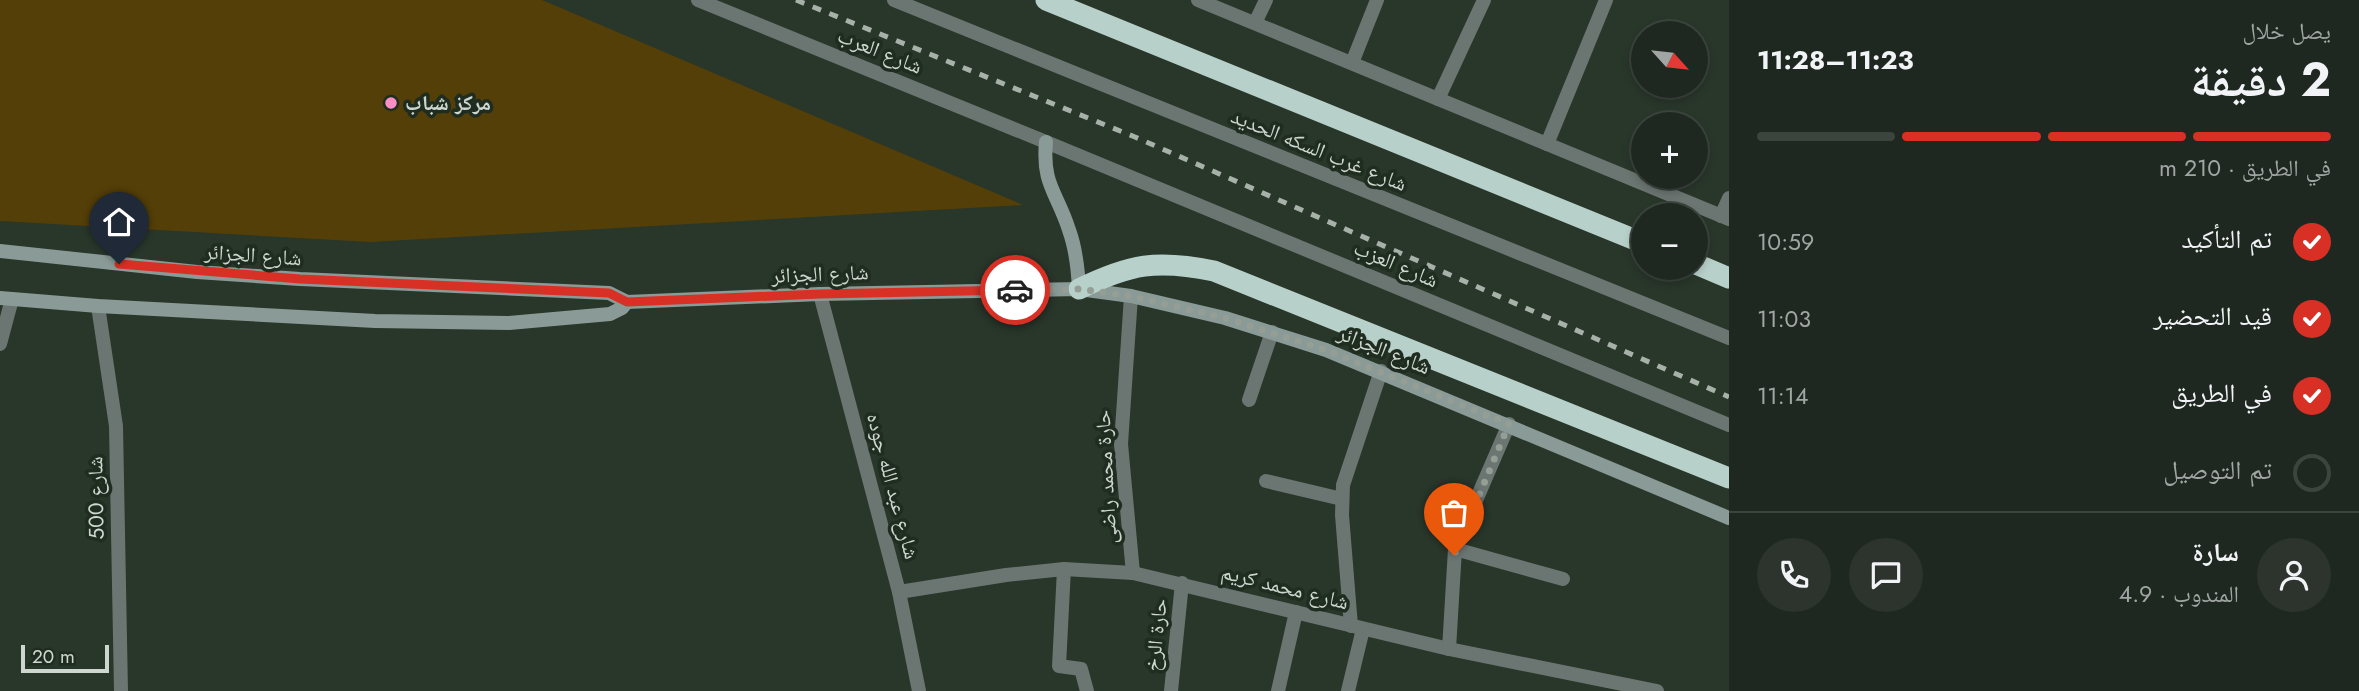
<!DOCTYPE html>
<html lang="ar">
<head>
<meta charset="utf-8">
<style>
	:root { --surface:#1f2820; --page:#2c342d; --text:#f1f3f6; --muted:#a1a6a5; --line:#3c443e; --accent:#d93025 }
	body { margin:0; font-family:Jost,"Noto Naskh Arabic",sans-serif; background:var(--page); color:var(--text); direction:rtl; height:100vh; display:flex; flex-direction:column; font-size:26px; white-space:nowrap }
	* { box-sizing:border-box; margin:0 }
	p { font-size:23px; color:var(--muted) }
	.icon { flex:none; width:38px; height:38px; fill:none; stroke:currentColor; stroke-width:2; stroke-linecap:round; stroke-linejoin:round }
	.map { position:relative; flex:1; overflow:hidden; direction:ltr }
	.details { display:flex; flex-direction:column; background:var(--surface); width:630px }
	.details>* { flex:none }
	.needle { width:46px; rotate:117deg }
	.controls { position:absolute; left:1631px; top:21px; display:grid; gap:14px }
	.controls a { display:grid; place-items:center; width:77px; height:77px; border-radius:50%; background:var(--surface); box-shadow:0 4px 10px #0003,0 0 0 2px var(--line); font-size:35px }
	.scale { position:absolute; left:21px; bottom:18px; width:88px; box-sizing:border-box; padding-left:7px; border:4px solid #ced6cf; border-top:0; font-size:19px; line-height:24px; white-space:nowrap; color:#ced6cf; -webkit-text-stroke:5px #1f2c20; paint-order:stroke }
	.pin { position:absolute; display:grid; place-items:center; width:60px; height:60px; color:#fff; margin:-72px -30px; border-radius:50% 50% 50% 0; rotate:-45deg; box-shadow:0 0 7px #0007 }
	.pin .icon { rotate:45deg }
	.courier { position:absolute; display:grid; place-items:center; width:70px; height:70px; margin:-35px; border:5px solid #d93025; border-radius:50%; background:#fff; color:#222; box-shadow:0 2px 9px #0007 }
	.overview em { font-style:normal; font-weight:700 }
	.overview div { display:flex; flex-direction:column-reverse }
	.overview { display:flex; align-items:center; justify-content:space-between; height:119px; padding:0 28px }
	h1 { font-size:46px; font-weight:700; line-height:52px }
	.bar { display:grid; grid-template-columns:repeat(4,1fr); gap:10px 7px; align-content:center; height:84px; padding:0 28px }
	.bar i { height:9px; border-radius:5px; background:var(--line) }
	.bar .active { background:var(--accent) }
	.bar p { grid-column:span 4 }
	.line { display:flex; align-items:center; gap:18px; padding:0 28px; border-top:2px solid var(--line) }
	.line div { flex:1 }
	.round { display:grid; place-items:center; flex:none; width:74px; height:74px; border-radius:37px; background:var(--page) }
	ol { padding:0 28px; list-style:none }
	li { display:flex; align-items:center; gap:21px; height:77px }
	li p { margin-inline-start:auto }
	li .icon { padding:7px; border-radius:50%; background:var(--accent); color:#fff; stroke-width:4 }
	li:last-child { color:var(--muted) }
	li i { width:38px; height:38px; border:4px solid var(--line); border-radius:50% }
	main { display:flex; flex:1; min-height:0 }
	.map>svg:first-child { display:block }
</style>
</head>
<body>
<main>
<section class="details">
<div class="overview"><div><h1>2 دقيقة</h1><p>يصل خلال</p></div><em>11:23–11:28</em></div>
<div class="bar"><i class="active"></i><i class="active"></i><i class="active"></i><i></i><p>في الطريق · 210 m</p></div>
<ol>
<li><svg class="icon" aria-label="check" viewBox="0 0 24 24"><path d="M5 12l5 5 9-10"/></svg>تم التأكيد<p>10:59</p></li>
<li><svg class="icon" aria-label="check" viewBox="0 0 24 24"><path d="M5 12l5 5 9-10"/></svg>قيد التحضير<p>11:03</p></li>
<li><svg class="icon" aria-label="check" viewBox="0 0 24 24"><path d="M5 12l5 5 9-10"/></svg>في الطريق<p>11:14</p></li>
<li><i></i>تم التوصيل</li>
</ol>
<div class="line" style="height:126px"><a class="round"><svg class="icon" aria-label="person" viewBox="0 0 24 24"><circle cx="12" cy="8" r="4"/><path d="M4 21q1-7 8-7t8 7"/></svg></a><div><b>سارة</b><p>المندوب · 4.9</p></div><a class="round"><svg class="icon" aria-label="chat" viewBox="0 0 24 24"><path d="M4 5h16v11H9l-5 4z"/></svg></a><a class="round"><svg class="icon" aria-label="phone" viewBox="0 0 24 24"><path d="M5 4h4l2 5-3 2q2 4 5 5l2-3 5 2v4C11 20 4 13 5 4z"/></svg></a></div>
</section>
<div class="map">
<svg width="1729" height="691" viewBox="0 0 1729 691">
	<rect width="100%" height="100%" fill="#29362a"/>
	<polygon fill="#553f08" points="0,0 542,0 1023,205 370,242 0,221"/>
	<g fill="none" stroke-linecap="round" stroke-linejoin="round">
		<g stroke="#6b7572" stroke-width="14">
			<polyline points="698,0 1046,142 1729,425"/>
			<polyline points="894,0 1729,338"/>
			<polyline points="1198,0 1729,219"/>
			<polyline points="1255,23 1266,0"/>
			<polyline points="1352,63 1377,0"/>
			<polyline points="1438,99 1484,0"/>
			<polyline points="1547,144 1606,0"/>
			<polyline points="1721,216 1729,198"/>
			<polyline points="820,294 899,592 919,691"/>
			<polyline points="1131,296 1121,444 1133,573"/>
			<polyline points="98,306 116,426 121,691"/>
			<polyline points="0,344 12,299"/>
			<polyline points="1249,400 1272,332"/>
			<polyline points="1266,481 1342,499"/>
			<polyline points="1455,549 1563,579"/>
			<polyline points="1064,569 1059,666 1081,669 1087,691"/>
			<polyline points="899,592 1006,575 1064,569 1133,573 1449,649 1657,691"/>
			<polyline points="1351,626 1342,515 1343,485 1381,371"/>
			<polyline points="1449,649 1455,549 1509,424"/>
			<polyline points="1171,691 1182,583"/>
			<polyline points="1278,691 1296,612"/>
			<polyline points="1348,691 1363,629"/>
		</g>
		<g stroke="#8a9a96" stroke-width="14">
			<path d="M1046,142C1042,185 1057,192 1069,230C1076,249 1078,269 1079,289"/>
			<polyline points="0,251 197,272 300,279 609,293 627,302 820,294 1079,289 1131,296 1225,318 1326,350 1729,518"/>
			<polyline points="0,298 98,306 375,321 509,323 610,314 622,308 627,302"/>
		</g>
		<g stroke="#b8d0ca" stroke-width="21">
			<polyline points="1046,0 1643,243"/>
			<polyline points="1696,264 1729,278"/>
			<path d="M1079,289C1130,264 1157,259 1214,271L1729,478"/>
		</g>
		<polyline stroke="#a8b1a9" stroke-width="5" stroke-dasharray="9 9" stroke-linecap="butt" points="796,0 1135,137 1729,397"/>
	</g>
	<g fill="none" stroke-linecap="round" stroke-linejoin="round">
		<polyline stroke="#949e95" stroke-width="7" stroke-dasharray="0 12.6" points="1015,290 1079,289 1131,296 1225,318 1326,350 1509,424 1454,555"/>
		<polyline stroke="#d93025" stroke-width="9" points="119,264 300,279 609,293 627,302 820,294 1015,290"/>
	</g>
	<circle fill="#fb8fc5" stroke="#1f2c20" stroke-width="2.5" cx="391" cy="103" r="7"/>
	<g text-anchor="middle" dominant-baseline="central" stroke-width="7" stroke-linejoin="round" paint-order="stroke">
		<g font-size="21" fill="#ced6cf" stroke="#1f2c20">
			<text transform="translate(880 51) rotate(22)">شارع العرب</text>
			<text transform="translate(1319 150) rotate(22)">شارع غرب السكه الحديد</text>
			<text transform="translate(253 255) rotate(4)">شارع الجزائر</text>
			<text transform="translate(1396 264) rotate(23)">شارع العزب</text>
			<text transform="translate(820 274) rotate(-2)">شارع الجزائر</text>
			<text transform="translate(1384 350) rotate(22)">شارع الجزائر</text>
			<text transform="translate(1106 477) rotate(-93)">حارة محمد راضى</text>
			<text transform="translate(893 486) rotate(75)">شارع عبد الله جوده</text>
			<text transform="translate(96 498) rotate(-91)">شارع 500</text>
			<text transform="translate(1285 587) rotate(14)">شارع محمد كريم</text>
			<text transform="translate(1156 635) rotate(-84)">حارة الرخ</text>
		</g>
		<g font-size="21" font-weight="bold" fill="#ced6cf" stroke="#1f2c20" text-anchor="start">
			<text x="405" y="103">مركز شباب</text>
		</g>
	</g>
</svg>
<div class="controls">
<a><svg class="needle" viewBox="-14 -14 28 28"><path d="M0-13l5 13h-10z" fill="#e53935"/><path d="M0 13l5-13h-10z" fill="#a1a6a5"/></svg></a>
<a>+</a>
<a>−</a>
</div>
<div class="scale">20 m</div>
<div class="pin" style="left:1454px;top:555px;background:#ea580c"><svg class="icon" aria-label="bag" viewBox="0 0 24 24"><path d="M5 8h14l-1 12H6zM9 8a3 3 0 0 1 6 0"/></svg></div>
<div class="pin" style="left:119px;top:264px;background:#1f2937"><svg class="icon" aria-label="home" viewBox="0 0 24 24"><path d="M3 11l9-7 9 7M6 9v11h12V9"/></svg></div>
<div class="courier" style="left:1015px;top:290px"><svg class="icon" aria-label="car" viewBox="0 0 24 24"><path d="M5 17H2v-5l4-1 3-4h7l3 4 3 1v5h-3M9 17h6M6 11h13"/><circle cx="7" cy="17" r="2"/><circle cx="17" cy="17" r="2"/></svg></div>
</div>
</main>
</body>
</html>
